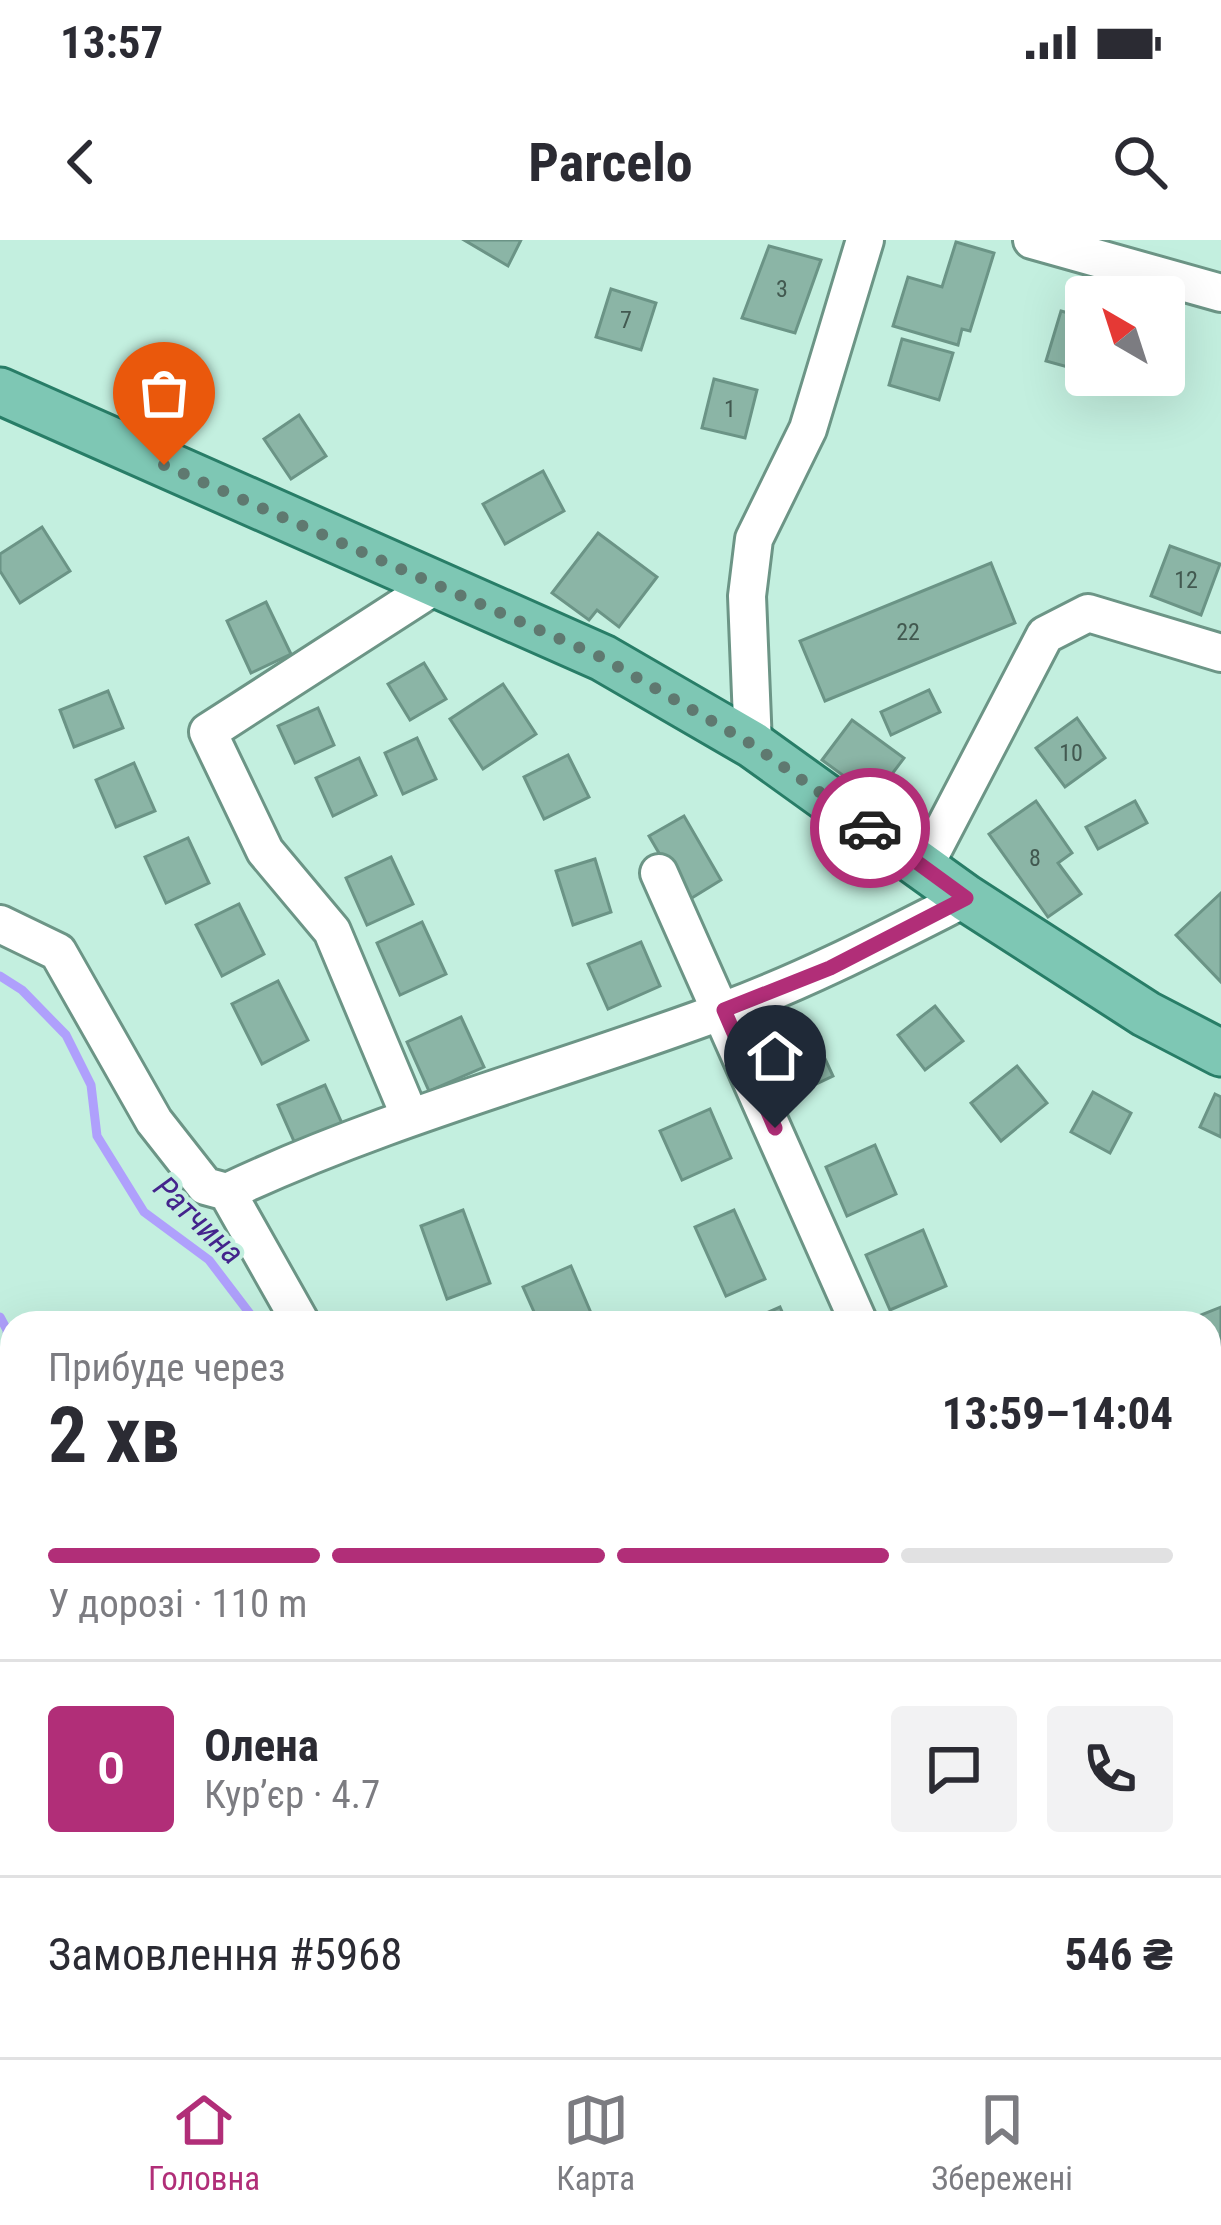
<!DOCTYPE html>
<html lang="uk">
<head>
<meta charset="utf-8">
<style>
	:root { --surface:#fff; --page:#f2f2f3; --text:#2b2b33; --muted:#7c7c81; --line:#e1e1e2; --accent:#b12e78 }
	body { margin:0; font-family:"Roboto Condensed",sans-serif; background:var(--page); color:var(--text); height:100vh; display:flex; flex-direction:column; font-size:45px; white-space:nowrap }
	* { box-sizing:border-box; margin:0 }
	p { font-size:39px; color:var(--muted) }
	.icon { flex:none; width:66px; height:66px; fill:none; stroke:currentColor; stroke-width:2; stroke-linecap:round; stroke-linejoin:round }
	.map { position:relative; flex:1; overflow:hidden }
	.panel { position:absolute; left:0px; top:1071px; width:1221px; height:747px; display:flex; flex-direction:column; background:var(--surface); border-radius:36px 36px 0 0; box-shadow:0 12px 48px #0002 }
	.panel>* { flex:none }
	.needle { width:78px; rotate:321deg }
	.buttons { position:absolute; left:1065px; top:36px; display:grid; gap:24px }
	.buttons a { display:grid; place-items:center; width:120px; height:120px; border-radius:12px; background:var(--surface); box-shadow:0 12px 48px #0002; font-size:60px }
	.pin { position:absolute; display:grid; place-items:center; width:102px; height:102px; color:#fff; margin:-123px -51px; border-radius:50% 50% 50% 0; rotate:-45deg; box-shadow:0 0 12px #0007 }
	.pin .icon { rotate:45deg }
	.courier { position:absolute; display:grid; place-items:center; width:120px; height:120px; margin:-60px; border:9px solid #b12e78; border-radius:50%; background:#fff; color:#222; box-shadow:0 3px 15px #0007 }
	.summary em { font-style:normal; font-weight:700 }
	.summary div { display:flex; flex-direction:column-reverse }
	.summary { display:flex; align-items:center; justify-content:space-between; height:204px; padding:0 48px }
	h1 { font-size:78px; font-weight:700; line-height:90px }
	.bar { display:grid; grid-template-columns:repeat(4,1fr); gap:18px 12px; align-content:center; height:144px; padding:0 48px }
	.bar i { height:15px; border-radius:9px; background:var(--line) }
	.bar .active { background:var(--accent) }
	.bar p { grid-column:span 4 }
	.line { display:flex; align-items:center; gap:30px; padding:0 48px; border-top:3px solid var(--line) }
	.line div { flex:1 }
	.round { display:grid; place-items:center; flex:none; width:126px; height:126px; border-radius:12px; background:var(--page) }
	.status { display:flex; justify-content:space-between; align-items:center; height:84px; padding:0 60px; background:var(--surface); direction:ltr }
	.status svg { height:33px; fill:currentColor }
	header { display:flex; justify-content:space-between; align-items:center; height:156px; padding:0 48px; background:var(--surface); font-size:54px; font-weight:700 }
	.menu { display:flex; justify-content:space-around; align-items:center; height:168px; border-top:3px solid var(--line); background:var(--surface); font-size:33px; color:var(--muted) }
	.menu a { display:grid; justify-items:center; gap:6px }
	.menu .active { color:var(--accent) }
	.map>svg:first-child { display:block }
</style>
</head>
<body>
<div class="status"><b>13:57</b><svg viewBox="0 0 49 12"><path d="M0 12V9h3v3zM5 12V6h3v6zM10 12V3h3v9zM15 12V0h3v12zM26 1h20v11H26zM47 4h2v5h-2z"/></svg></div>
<header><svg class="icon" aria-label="back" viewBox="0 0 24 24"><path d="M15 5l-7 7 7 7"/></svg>Parcelo<svg class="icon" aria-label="search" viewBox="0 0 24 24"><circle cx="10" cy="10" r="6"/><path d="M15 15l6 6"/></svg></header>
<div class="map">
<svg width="1221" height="1817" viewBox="0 0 1221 1817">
	<rect width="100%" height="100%" fill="#c3efdf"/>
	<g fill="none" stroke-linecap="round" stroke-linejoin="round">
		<g stroke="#afa0fc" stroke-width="9">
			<polyline points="0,736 22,750 66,795 91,845 97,896 144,972 209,1020 257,1083"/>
			<polyline points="0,1077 7,1090 8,1114 0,1121"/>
			<polyline points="605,1806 613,1817"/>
		</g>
	</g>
	<g fill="#8bb5a6" stroke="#6b9486" stroke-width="3">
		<polygon points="464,0 521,0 508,26"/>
		<polygon points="956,2 994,13 970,91 962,89 958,105 893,86 908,37 942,47"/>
		<polygon points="769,6 821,20 795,93 742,78"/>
		<polygon points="611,49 656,63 641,110 596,97"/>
		<polygon points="1061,71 1086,78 1086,132 1046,121"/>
		<polygon points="902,99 953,113 939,160 889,145"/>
		<polygon points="187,121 210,159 170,183 147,144"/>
		<polygon points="1097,135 1154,135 1149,150"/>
		<polygon points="714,139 757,150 745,198 702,188"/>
		<polygon points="299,175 326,216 291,239 264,199"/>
		<polygon points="543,231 564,271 505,304 483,264"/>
		<polygon points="42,287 70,331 20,363 0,331 0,314"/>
		<polygon points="598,293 657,337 619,387 597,370 589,380 552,353"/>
		<polygon points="1170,306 1220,324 1201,375 1151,356"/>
		<polygon points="991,323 1015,383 825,461 800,401"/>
		<polygon points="266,362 291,414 251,433 227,381"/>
		<polygon points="424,423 446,459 410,480 388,444"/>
		<polygon points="503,444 536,494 483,529 450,479"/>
		<polygon points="929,450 940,472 891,495 881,472"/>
		<polygon points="108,451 123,488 74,507 60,470"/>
		<polygon points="318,468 334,505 295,523 278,486"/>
		<polygon points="1077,478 1105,518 1065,547 1036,508"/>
		<polygon points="852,480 904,518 874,558 822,520"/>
		<polygon points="417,498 436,539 403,554 385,513"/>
		<polygon points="568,515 589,557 544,579 524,537"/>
		<polygon points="359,518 376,555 333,576 316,538"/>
		<polygon points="134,523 155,571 116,587 96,540"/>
		<polygon points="1036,561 1072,613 1058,623 1081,654 1048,677 989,594"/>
		<polygon points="1135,561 1147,583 1098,609 1086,587"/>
		<polygon points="684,576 721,640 687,661 649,596"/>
		<polygon points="188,598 209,643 166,663 145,617"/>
		<polygon points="391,617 413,664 367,685 346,638"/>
		<polygon points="595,619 611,672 573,685 556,631"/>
		<polygon points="1221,653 1221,742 1176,695"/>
		<polygon points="239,664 264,714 222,736 196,685"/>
		<polygon points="422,682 446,734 400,755 377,703"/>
		<polygon points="641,702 660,746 608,769 588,724"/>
		<polygon points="278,741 308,800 262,824 232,764"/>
		<polygon points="935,766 963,801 925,830 898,795"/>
		<polygon points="461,777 484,827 429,851 407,802"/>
		<polygon points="809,784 833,836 795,854 771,802"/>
		<polygon points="1017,826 1047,863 1001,901 971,863"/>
		<polygon points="325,845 344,888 297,908 278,865"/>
		<polygon points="1093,852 1131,873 1110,913 1071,892"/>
		<polygon points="1215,854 1221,857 1221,897 1200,887"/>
		<polygon points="710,869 731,918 682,940 660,891"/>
		<polygon points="875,905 896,954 847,976 826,927"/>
		<polygon points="463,970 490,1043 447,1059 421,986"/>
		<polygon points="734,970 765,1039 726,1056 695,987"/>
		<polygon points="923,990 946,1046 890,1070 866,1015"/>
		<polygon points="571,1026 591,1073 568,1083 539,1083 523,1047"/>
		<polygon points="780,1067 787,1083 743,1083"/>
		<polygon points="1221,1067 1221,1132 1209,1136 1209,1083 1181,1083"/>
		<polygon points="1221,1278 1221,1319 1209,1324 1209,1283"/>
		<polygon points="1209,1414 1221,1438 1221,1532 1209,1508"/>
		<polygon points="1221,1697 1221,1755 1209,1761 1209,1702"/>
		<polygon points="284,1806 311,1806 306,1817 279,1817"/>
		<polygon points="822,1806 871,1806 878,1817 829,1817"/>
	</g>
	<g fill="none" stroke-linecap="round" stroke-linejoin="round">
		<defs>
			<g id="minor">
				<polyline points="1032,0 1221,53"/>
				<polyline points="753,505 747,356 754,299 808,189 865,0"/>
				<polyline points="924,627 1045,395 1088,373 1221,413"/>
				<polyline points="659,633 859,1083"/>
				<polyline points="0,684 58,712 154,881 205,946 227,952 301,1083"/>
				<polyline points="410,877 332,691 265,611 208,492 436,345"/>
				<path d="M227,952C388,876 559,832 725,770C809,739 887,698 966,658"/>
				<polyline points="1209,1371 1221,1383"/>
				<polyline points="0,1781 12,1786"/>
				<polyline points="65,1806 96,1817"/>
				<polyline points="913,1806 921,1817"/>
				<polyline points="1174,1806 1179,1817"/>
			</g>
			<polyline id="major" points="0,151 603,418 753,505 966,658 1146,774 1221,813"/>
		</defs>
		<use href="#minor" stroke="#6c9586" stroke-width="42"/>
		<use href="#major" stroke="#287d67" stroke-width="51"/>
		<use href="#minor" stroke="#fff" stroke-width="36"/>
		<use href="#major" stroke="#7ec7b4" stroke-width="45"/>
	</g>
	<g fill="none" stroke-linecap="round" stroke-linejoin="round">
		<polyline stroke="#5f7970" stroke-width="12" stroke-dasharray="0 21.6" points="164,225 603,418 753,505 870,588"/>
		<polyline stroke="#b12e78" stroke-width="15" points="775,888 724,770 830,728 966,658 870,588"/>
	</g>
	<g text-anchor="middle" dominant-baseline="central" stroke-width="9" stroke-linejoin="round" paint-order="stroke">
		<g font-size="24" fill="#425950">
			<text x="782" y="49">3</text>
			<text x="626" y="80">7</text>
			<text x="730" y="169">1</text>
			<text x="1186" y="340">12</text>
			<text x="908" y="392">22</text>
			<text x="1071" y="513">10</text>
			<text x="1035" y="618">8</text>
		</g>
		<g font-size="33" font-style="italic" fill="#44248c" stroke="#c3efdf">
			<text transform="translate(199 980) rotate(44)">Ратчина</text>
		</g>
	</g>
</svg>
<div class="buttons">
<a><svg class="needle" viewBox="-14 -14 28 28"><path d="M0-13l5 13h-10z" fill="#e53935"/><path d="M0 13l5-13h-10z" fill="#7c7c81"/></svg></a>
</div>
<div class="pin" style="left:164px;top:225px;background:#ea580c"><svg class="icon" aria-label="bag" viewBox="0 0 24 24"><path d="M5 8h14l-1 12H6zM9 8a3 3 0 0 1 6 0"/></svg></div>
<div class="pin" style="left:775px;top:888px;background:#1f2937"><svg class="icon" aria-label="home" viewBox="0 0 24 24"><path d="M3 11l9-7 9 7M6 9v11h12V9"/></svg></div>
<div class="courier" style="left:870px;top:588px"><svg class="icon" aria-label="car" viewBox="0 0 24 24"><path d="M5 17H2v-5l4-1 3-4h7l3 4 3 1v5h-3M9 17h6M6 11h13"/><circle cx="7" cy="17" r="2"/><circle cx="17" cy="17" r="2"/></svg></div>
<section class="panel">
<div class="summary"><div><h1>2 хв</h1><p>Прибуде через</p></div><em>13:59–14:04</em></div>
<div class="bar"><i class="active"></i><i class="active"></i><i class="active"></i><i></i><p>У дорозі · 110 m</p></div>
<div class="line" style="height:216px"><b class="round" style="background:var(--accent);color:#fff">О</b><div><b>Олена</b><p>Кур’єр · 4.7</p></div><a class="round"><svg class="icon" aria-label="chat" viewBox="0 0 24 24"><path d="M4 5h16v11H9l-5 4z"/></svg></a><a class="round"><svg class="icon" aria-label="phone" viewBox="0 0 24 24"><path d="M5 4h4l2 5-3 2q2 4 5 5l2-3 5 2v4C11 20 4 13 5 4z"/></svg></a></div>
<div class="line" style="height:156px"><div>Замовлення #5968</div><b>546 ₴</b></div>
</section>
</div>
<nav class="menu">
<a class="active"><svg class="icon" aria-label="home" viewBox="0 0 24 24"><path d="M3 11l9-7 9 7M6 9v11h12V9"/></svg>Головна</a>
<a><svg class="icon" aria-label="map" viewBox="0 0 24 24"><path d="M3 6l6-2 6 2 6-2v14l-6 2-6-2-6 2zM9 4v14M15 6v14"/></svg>Карта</a>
<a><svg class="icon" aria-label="saved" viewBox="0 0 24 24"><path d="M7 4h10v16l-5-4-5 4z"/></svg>Збережені</a>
</nav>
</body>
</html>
